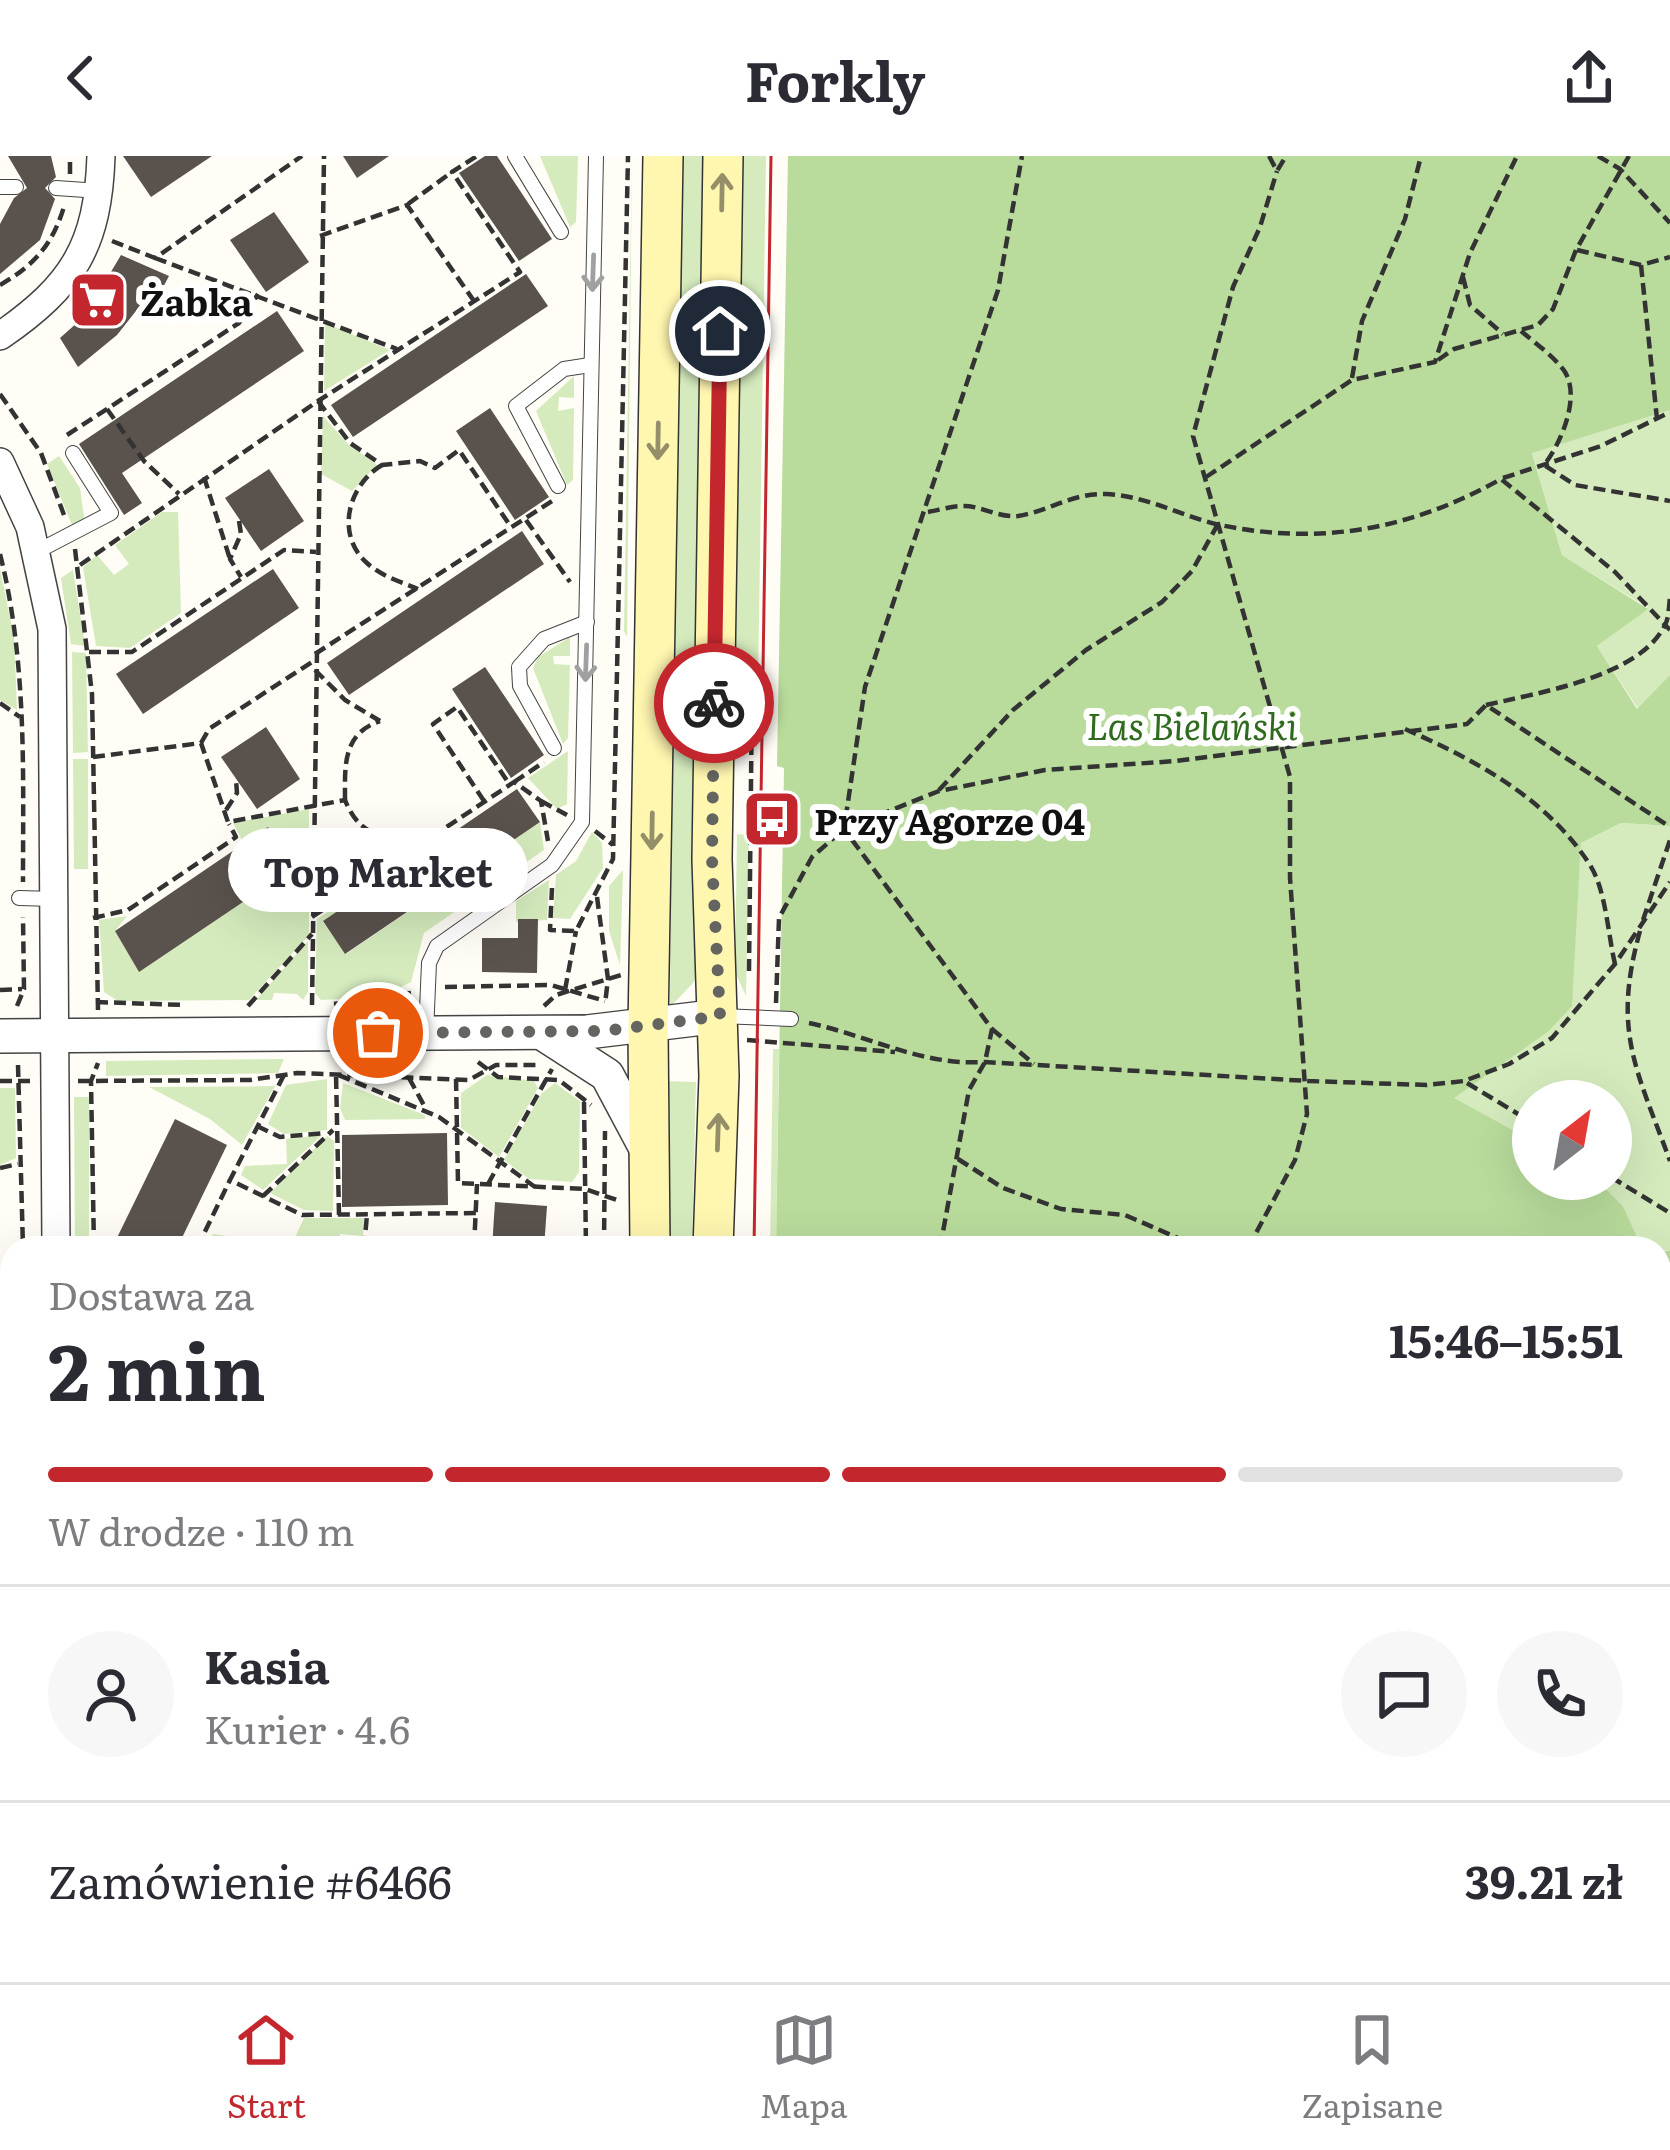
<!DOCTYPE html>
<html lang="pl">
<head>
<meta charset="utf-8">
<style>
	:root { --surface:#fff; --page:#f7f7f7; --text:#2b2b33; --muted:#7c7c81; --line:#e1e1e2; --accent:#c4262e }
	body { margin:0; font-family:Literata,serif; background:var(--page); color:var(--text); height:100vh; display:flex; flex-direction:column; font-size:45px; white-space:nowrap }
	* { box-sizing:border-box; margin:0 }
	p { font-size:39px; color:var(--muted) }
	.icon { flex:none; width:66px; height:66px; fill:none; stroke:currentColor; stroke-width:2; stroke-linecap:round; stroke-linejoin:round }
	.map { position:relative; flex:1; overflow:hidden }
	.details { position:absolute; left:0px; top:1080px; width:1671px; height:747px; display:flex; flex-direction:column; background:var(--surface); border-radius:36px 36px 0 0; box-shadow:0 12px 48px #0002 }
	.details>* { flex:none }
	.needle { width:78px; rotate:31deg }
	.buttons { position:absolute; left:1512px; top:924px; display:grid; gap:24px }
	.buttons a { display:grid; place-items:center; width:120px; height:120px; border-radius:50%; background:var(--surface); box-shadow:0 12px 48px #0002; font-size:60px }
	.pin { position:absolute; display:grid; place-items:center; width:102px; height:102px; color:#fff; margin:-51px; border:6px solid #fff; border-radius:50%; box-shadow:0 3px 12px #0007 }
	.courier { position:absolute; display:grid; place-items:center; width:120px; height:120px; margin:-60px; border:9px solid #c4262e; border-radius:50%; background:#fff; color:#222; box-shadow:0 3px 15px #0007 }
	.bubble { position:absolute; height:84px; border-radius:42px; background:var(--surface); box-shadow:0 12px 48px #0002; font-size:39px; font-weight:700; line-height:84px; text-align:center }
	.headline em { font-style:normal; font-weight:700 }
	.headline div { display:flex; flex-direction:column-reverse }
	.headline { display:flex; align-items:center; justify-content:space-between; height:204px; padding:0 48px }
	h1 { font-size:78px; font-weight:700; line-height:90px }
	.bar { display:grid; grid-template-columns:repeat(4,1fr); gap:18px 12px; align-content:center; height:144px; padding:0 48px }
	.bar i { height:15px; border-radius:9px; background:var(--line) }
	.bar .current { background:var(--accent) }
	.bar p { grid-column:span 4 }
	.line { display:flex; align-items:center; gap:30px; padding:0 48px; border-top:3px solid var(--line) }
	.line div { flex:1 }
	.round { display:grid; place-items:center; flex:none; width:126px; height:126px; border-radius:63px; background:var(--page) }
	header { display:flex; justify-content:space-between; align-items:center; height:156px; padding:0 48px; background:var(--surface); font-size:54px; font-weight:700 }
	.tab-bar { display:flex; justify-content:space-around; align-items:center; height:168px; border-top:3px solid var(--line); background:var(--surface); font-size:33px; color:var(--muted) }
	.tab-bar a { display:grid; justify-items:center; gap:6px }
	.tab-bar .current { color:var(--accent) }
	.map>svg:first-child { display:block }
</style>
</head>
<body>
<header><svg class="icon" aria-label="back" viewBox="0 0 24 24"><path d="M15 5l-7 7 7 7"/></svg>Forkly<svg class="icon" aria-label="share" viewBox="0 0 24 24"><path d="M12 15V3M7 8l5-5 5 5M5 13v7h14v-7"/></svg></header>
<div class="map">
<svg width="1670" height="1826" viewBox="0 0 1670 1826">
	<rect width="100%" height="100%" fill="#fffdf5"/>
	<g fill="#d5ebbd">
		<polygon points="540,0 578,0 576,66 570,71"/>
		<polygon points="632,0 627,481 624,475"/>
		<polygon points="676,0 710,0 698,812 694,826 670,851"/>
		<polygon points="738,0 766,0 758,529 735,528"/>
		<polygon points="325,167 390,194 324,235"/>
		<polygon points="574,220 574,242 559,241 558,255 574,252 573,324 567,329 536,255"/>
		<polygon points="1670,254 1670,519 1638,553 1597,490 1648,452 1562,399 1532,296"/>
		<polygon points="323,260 348,288 377,309 352,335 321,318"/>
		<polygon points="59,300 80,332 85,368 74,374 47,308"/>
		<polygon points="162,356 178,356 181,457 130,492 96,490 83,411 97,399 114,419 129,408 115,389"/>
		<polygon points="0,413 14,481 17,554 0,544"/>
		<polygon points="73,414 85,490 71,488 61,422"/>
		<polygon points="570,481 570,500 553,500 554,508 570,509 568,582 563,588 533,512 538,501"/>
		<polygon points="72,496 86,497 88,596 73,597"/>
		<polygon points="568,595 567,648 557,653 528,622"/>
		<polygon points="73,603 88,603 88,713 74,713"/>
		<polygon points="309,653 309,779 249,844 118,845 104,836 99,764 127,760 115,775 139,815 295,711 269,672 244,688 233,667"/>
		<polygon points="540,666 544,694 424,777 411,826 381,841 321,844 315,837 317,763 337,750 340,753 323,766 346,798"/>
		<polygon points="1621,667 1670,670 1670,1095 1642,1092 1623,1050 1596,1023 1611,1023 1611,945 1533,945 1533,985 1453,942 1548,876 1571,850 1581,687"/>
		<polygon points="592,676 602,687 603,712 570,763 553,762 556,719 576,705"/>
		<polygon points="737,678 749,679 746,840 735,816"/>
		<polygon points="623,714 620,809 609,775 609,730"/>
		<polygon points="549,724 547,764 516,766 516,745"/>
		<polygon points="308,785 308,836 303,844 297,838 274,837 272,844 256,844"/>
		<polygon points="773,893 779,893 776,1092 770,1092"/>
		<polygon points="284,903 278,917 106,920 106,905"/>
		<polygon points="487,919 534,925 538,932 499,1001 461,972 461,937"/>
		<polygon points="327,923 327,974 284,978 268,968 286,929"/>
		<polygon points="661,925 696,926 692,1092 664,1092"/>
		<polygon points="343,927 425,959 425,963 345,964 340,952"/>
		<polygon points="555,927 580,945 579,1016 572,1026 529,1023 504,1004 542,937"/>
		<polygon points="275,930 242,989 210,963 149,931"/>
		<polygon points="0,932 15,932 16,1002 0,1009"/>
		<polygon points="74,941 89,941 89,1092 75,1092"/>
		<polygon points="322,979 263,1034 241,1019 245,1010 287,1008 286,983"/>
		<polygon points="327,980 334,985 333,1055 304,1054 270,1037"/>
		<polygon points="304,1062 364,1062 363,1080 340,1078 338,1092 206,1092 213,1078 291,1090"/>
		<polygon points="0,1369 12,1372 11,1485 0,1486"/>
	</g>
	<g fill="#b9dc9c">
		<polygon points="788,0 1670,0 1670,254 1532,297 1562,399 1648,453 1597,490 1637,553 1670,519 1670,670 1621,667 1581,687 1572,850 1548,876 1454,942 1533,985 1533,1023 1596,1023 1623,1050 1642,1092 776,1092 784,612 777,610"/>
		<polygon points="1659,1095 1670,1095 1670,1826 763,1826 763,1815 1659,1815"/>
	</g>
	<g fill="#5a524d">
		<polygon points="8,0 51,0 56,21 45,32 55,43 40,84 0,118 0,68 14,42 27,32"/>
		<polygon points="123,0 212,0 151,41"/>
		<polygon points="343,0 389,0 357,22"/>
		<polygon points="485,0 497,0 552,83 519,105 459,17"/>
		<polygon points="274,56 309,106 266,136 230,84"/>
		<polygon points="121,99 169,120 152,152 143,146 117,179 78,211 60,182 106,141 99,136"/>
		<polygon points="526,118 548,150 353,281 331,249"/>
		<polygon points="277,155 304,195 122,317 142,347 124,359 79,288"/>
		<polygon points="490,252 549,341 515,364 456,275"/>
		<polygon points="269,313 304,365 261,395 225,342"/>
		<polygon points="522,375 544,408 349,539 327,507"/>
		<polygon points="273,413 299,452 143,558 116,518"/>
		<polygon points="485,511 544,599 511,622 452,533"/>
		<polygon points="266,571 300,623 257,653 221,601"/>
		<polygon points="517,633 540,666 345,798 323,765"/>
		<polygon points="268,671 295,711 139,816 115,775"/>
		<polygon points="518,763 538,763 537,817 482,816 482,782 518,782"/>
		<polygon points="175,963 227,989 177,1092 112,1092"/>
		<polygon points="447,977 448,1049 342,1051 342,979"/>
		<polygon points="495,1046 547,1050 544,1092 492,1092"/>
	</g>
	<g fill="none" stroke-linecap="round" stroke-linejoin="round">
		<defs>
			<g id="service">
				<polyline points="515,0 561,76"/>
				<polyline points="0,31 16,31"/>
				<polyline points="56,32 100,35"/>
				<polyline points="558,330 516,250 564,213 590,209"/>
				<polyline points="36,396 111,357 73,297"/>
				<polyline points="554,592 520,530 519,511 544,483 587,466"/>
				<polyline points="19,742 55,743"/>
				<polyline points="720,860 791,863"/>
				<polyline points="426,877 429,807 437,790 552,709 582,666 596,0"/>
			</g>
			<g id="minor">
				<path d="M0,180C74,129 98,89 101,0"/>
				<polyline points="0,306 30,371 52,473 56,1092"/>
				<polyline points="0,1513 12,1513"/>
				<polyline points="40,1826 40,1815"/>
			</g>
			<g id="tertiary">
				<polyline points="542,877 607,919 648,996"/>
				<polyline points="0,880 587,876 720,860"/>
			</g>
			<g id="secondary">
				<polyline points="650,1092 648,872 663,0"/>
				<polyline points="713,1092 719,920 712,703 723,0"/>
				<polyline points="643,1826 643,1815"/>
				<polyline points="694,1826 694,1815"/>
			</g>
		</defs>
		<use href="#service" stroke="#444" stroke-width="16"/>
		<use href="#minor" stroke="#444" stroke-width="30"/>
		<use href="#tertiary" stroke="#444" stroke-width="36"/>
		<use href="#secondary" stroke="#333" stroke-width="42"/>
		<g stroke="#333" stroke-width="4.5" stroke-dasharray="12 6" stroke-linecap="butt">
			<polyline points="1269,0 1277,15 1286,0"/>
			<polyline points="1598,0 1620,13 1670,67"/>
			<polyline points="70,18 70,0"/>
			<polyline points="408,48 452,16"/>
			<polyline points="320,80 407,49 474,145"/>
			<polyline points="112,85 155,102 302,0"/>
			<polyline points="1577,94 1641,109 1670,101"/>
			<polyline points="155,102 397,193"/>
			<polyline points="1641,109 1657,263"/>
			<polyline points="1463,121 1470,149 1503,178"/>
			<path d="M0,129C35,109 54,87 65,47"/>
			<path d="M1521,175C1535,187 1555,201 1565,216C1581,242 1560,289 1544,309L1575,329L1670,345"/>
			<polyline points="1438,204 1454,193 1538,169 1553,153 1576,94 1629,0"/>
			<polyline points="1352,222 1362,165 1405,63 1421,0"/>
			<polyline points="0,238 41,297 64,359"/>
			<polyline points="318,245 350,287 382,309 420,305 435,312 459,294 511,371"/>
			<polyline points="107,253 144,305 179,338"/>
			<polyline points="67,279 239,167 258,138"/>
			<path d="M382,309C348,329 335,379 367,407C381,420 401,426 418,433"/>
			<polyline points="204,321 230,403"/>
			<polyline points="1206,321 1352,224 1435,206 1470,97 1517,0"/>
			<polyline points="1503,322 1601,290 1670,256"/>
			<path d="M928,356C939,354 952,350 964,350C982,350 999,362 1018,360C1049,355 1072,337 1106,338C1147,340 1181,360 1220,369C1322,390 1412,373 1501,323L1615,416L1670,474"/>
			<polyline points="526,364 570,426"/>
			<polyline points="239,365 241,378 230,403 241,421"/>
			<polyline points="75,393 92,538 98,854"/>
			<path d="M0,398C27,505 23,616 23,726"/>
			<polyline points="80,409 318,245 520,116 452,16 477,0"/>
			<polyline points="89,496 132,496 284,394 316,396"/>
			<polyline points="315,498 552,345"/>
			<polyline points="315,514 345,544 380,565"/>
			<polyline points="0,547 20,561"/>
			<path d="M1486,549C1537,537 1640,521 1665,469C1669,462 1669,449 1670,441"/>
			<path d="M1405,573C1475,604 1547,642 1590,709C1606,734 1608,779 1615,808"/>
			<polyline points="201,587 209,573 315,504"/>
			<path d="M93,601L201,587L228,666L345,644C360,682 385,682 422,686"/>
			<polyline points="514,626 544,606"/>
			<polyline points="939,634 1013,554 1086,494 1162,446 1192,415 1218,368"/>
			<path d="M345,644C345,610 342,578 380,565"/>
			<polyline points="484,645 433,568 457,551 510,629"/>
			<polyline points="541,645 567,659"/>
			<polyline points="226,654 237,637 236,624"/>
			<polyline points="595,675 613,689"/>
			<polyline points="552,732 550,774 576,775 613,703 628,0"/>
			<polyline points="597,741 608,823 605,848"/>
			<polyline points="312,761 514,626 541,645 548,685"/>
			<polyline points="93,762 128,754 232,684 236,681 229,668"/>
			<polyline points="1643,764 1670,684"/>
			<path d="M1640,775C1612,875 1636,912 1670,1005"/>
			<polyline points="749,815 752,533"/>
			<polyline points="445,831 551,829 605,845"/>
			<polyline points="0,834 22,833"/>
			<polyline points="565,834 576,775"/>
			<polyline points="96,846 184,849"/>
			<polyline points="776,847 779,762 812,701 844,673 939,635 1045,614 1176,605 1467,568 1486,549 1670,671"/>
			<polyline points="334,848 411,837"/>
			<polyline points="312,849 324,0"/>
			<polyline points="17,850 24,833 23,761"/>
			<polyline points="248,850 312,778"/>
			<polyline points="544,850 556,839 621,819"/>
			<path d="M809,867C870,880 921,910 985,906L1308,925L1427,929L1464,925L1509,908L1552,882L1615,808L1670,726"/>
			<polyline points="992,873 1034,908"/>
			<polyline points="747,884 895,896"/>
			<polyline points="478,906 498,921 559,924 591,949"/>
			<polyline points="18,909 23,1092"/>
			<polyline points="284,919 230,1024 302,1059 476,1057"/>
			<polyline points="409,922 426,953"/>
			<polyline points="456,923 458,1027 585,1033 620,1045"/>
			<polyline points="0,925 31,925"/>
			<polyline points="78,925 250,924 297,917 469,924 496,909 536,909"/>
			<polyline points="1467,927 1533,967"/>
			<polyline points="584,946 586,1092"/>
			<polyline points="257,970 280,981 326,977"/>
			<polyline points="958,1003 1003,1032 1061,1053 1125,1059 1201,1092"/>
			<polyline points="0,1012 18,1008"/>
			<polyline points="1611,1021 1670,1057"/>
			<polyline points="488,1028 552,913"/>
			<polyline points="263,1040 333,974"/>
			<polyline points="339,1059 336,918 439,961 535,1031"/>
			<polyline points="94,1092 91,925 98,907"/>
			<polyline points="197,1092 230,1024"/>
			<polyline points="364,1092 367,1059"/>
			<polyline points="474,1092 477,1028"/>
			<polyline points="604,1092 605,975"/>
			<polyline points="940,1092 969,934 985,906 992,873 844,673 865,531 998,134 1022,0"/>
			<polyline points="1248,1092 1295,1004 1307,958 1290,722 1290,621 1193,280 1233,131 1260,71 1277,15"/>
			<polyline points="0,1366 12,1369"/>
			<polyline points="1659,1381 1670,1291"/>
			<polyline points="1659,1444 1670,1441"/>
			<polyline points="0,1542 12,1542"/>
			<polyline points="0,1560 12,1561"/>
			<polyline points="409,1815 410,1826"/>
			<polyline points="1562,1815 1662,1826"/>
			<polyline points="4,1826 12,1591"/>
			<polyline points="80,1826 80,1815"/>
			<polyline points="257,1826 258,1815"/>
			<polyline points="351,1826 351,1815"/>
			<polyline points="496,1826 496,1815"/>
			<polyline points="728,1826 728,1815"/>
			<polyline points="937,1826 938,1815"/>
			<polyline points="1333,1826 1333,1815"/>
			<polyline points="1357,1826 1361,1815"/>
		</g>
		<use href="#service" stroke="#fff" stroke-width="14"/>
		<use href="#minor" stroke="#fff" stroke-width="27"/>
		<use href="#tertiary" stroke="#fff" stroke-width="33"/>
		<use href="#secondary" stroke="#fff6b0" stroke-width="39"/>
		<g stroke="#c4262e" stroke-width="3">
			<polyline points="754,1092 771,0"/>
			<polyline points="754,1826 754,1815"/>
		</g>
	</g>
	<defs><path id="oneway-shaft" d="M-6 0H5M1.5-3L5.5 0L1.5 3" fill="none" stroke-width="1.6" stroke-linecap="round" stroke-linejoin="round" transform="scale(3)"/></defs>
	<g stroke="#948f68">
		<use href="#oneway-shaft" transform="translate(722 36) rotate(-89)"/>
		<use href="#oneway-shaft" transform="translate(658 285) rotate(91)"/>
		<use href="#oneway-shaft" transform="translate(652 675) rotate(91)"/>
		<use href="#oneway-shaft" transform="translate(718 976) rotate(-88)"/>
	</g>
	<g stroke="#a0a0a0">
		<use href="#oneway-shaft" transform="translate(593 117) rotate(92)"/>
		<use href="#oneway-shaft" transform="translate(586 507) rotate(92)"/>
	</g>
	<g fill="none" stroke-linecap="round" stroke-linejoin="round">
		<polyline stroke="#646461" stroke-width="12" stroke-dasharray="0 21.6" points="378,877 604,875 720,860 712,703 714,547"/>
		<polyline stroke="#c4262e" stroke-width="15" points="714,547 720,175"/>
	</g>
	<defs>
		<symbol id="supermarket-square" viewBox="-11 -11 22 22"><rect x="-9" y="-9" width="18" height="18" rx="4" fill="#c4262e" stroke="#fff"/><path d="M-6-5.5h2.5l.6 2H6L4.5 2H-2.5L-4.4-4H-6ZM-1.5 3.2a1.3 1.3 0 1 0 .1 0ZM3 3.2a1.3 1.3 0 1 0 .1 0Z" fill="#fff"/></symbol>
		<symbol id="bus-square" viewBox="-11 -11 22 22"><rect x="-9" y="-9" width="18" height="18" rx="4" fill="#c4262e" stroke="#fff"/><path d="M-5-6H5V4H4V6H2V4H-2V6H-4V4H-5ZM-3.5-4V0h7V-4ZM-3.5 1.2v1.5H-2V1.2ZM2 1.2v1.5H3.5V1.2Z" fill="#fff"/></symbol>
	</defs>
	<g fill-rule="evenodd">
		<use href="#supermarket-square" x="65" y="111" width="66" height="66"/>
		<use href="#bus-square" x="739" y="630" width="66" height="66"/>
	</g>
	<g text-anchor="middle" dominant-baseline="central" stroke-width="12" stroke-linejoin="round" paint-order="stroke">
		<g font-size="36" font-weight="bold" fill="#111" stroke="#fff" text-anchor="start">
			<text x="140" y="144">Żabka</text>
			<text x="814" y="663">Przy Agorze 04</text>
		</g>
		<g font-size="36" font-style="italic" fill="#2f6b1f" stroke="#fff">
			<text x="1192" y="568">Las Bielański</text>
		</g>
	</g>
</svg>
<div class="buttons">
<a><svg class="needle" viewBox="-14 -14 28 28"><path d="M0-13l5 13h-10z" fill="#e53935"/><path d="M0 13l5-13h-10z" fill="#7c7c81"/></svg></a>
</div>
<div class="pin" style="left:378px;top:877px;background:#ea580c"><svg class="icon" aria-label="bag" viewBox="0 0 24 24"><path d="M5 8h14l-1 12H6zM9 8a3 3 0 0 1 6 0"/></svg></div>
<div class="pin" style="left:720px;top:175px;background:#1f2937"><svg class="icon" aria-label="home" viewBox="0 0 24 24"><path d="M3 11l9-7 9 7M6 9v11h12V9"/></svg></div>
<div class="courier" style="left:714px;top:547px"><svg class="icon" aria-label="bike" viewBox="0 0 24 24"><circle cx="6" cy="16" r="4"/><circle cx="18" cy="16" r="4"/><path d="M6 16l4-8h5l3 8M10 8l3 8H6M13 5h3"/></svg></div>
<div class="bubble" style="left:228px;top:672px;width:300px">Top Market</div>
<section class="details">
<div class="headline"><div><h1>2 min</h1><p>Dostawa za</p></div><em>15:46–15:51</em></div>
<div class="bar"><i class="current"></i><i class="current"></i><i class="current"></i><i></i><p>W drodze · 110 m</p></div>
<div class="line" style="height:216px"><a class="round"><svg class="icon" aria-label="person" viewBox="0 0 24 24"><circle cx="12" cy="8" r="4"/><path d="M4 21q1-7 8-7t8 7"/></svg></a><div><b>Kasia</b><p>Kurier · 4.6</p></div><a class="round"><svg class="icon" aria-label="chat" viewBox="0 0 24 24"><path d="M4 5h16v11H9l-5 4z"/></svg></a><a class="round"><svg class="icon" aria-label="phone" viewBox="0 0 24 24"><path d="M5 4h4l2 5-3 2q2 4 5 5l2-3 5 2v4C11 20 4 13 5 4z"/></svg></a></div>
<div class="line" style="height:156px"><div>Zamówienie #6466</div><b>39.21 zł</b></div>
</section>
</div>
<nav class="tab-bar">
<a class="current"><svg class="icon" aria-label="home" viewBox="0 0 24 24"><path d="M3 11l9-7 9 7M6 9v11h12V9"/></svg>Start</a>
<a><svg class="icon" aria-label="map" viewBox="0 0 24 24"><path d="M3 6l6-2 6 2 6-2v14l-6 2-6-2-6 2zM9 4v14M15 6v14"/></svg>Mapa</a>
<a><svg class="icon" aria-label="saved" viewBox="0 0 24 24"><path d="M7 4h10v16l-5-4-5 4z"/></svg>Zapisane</a>
</nav>
</body>
</html>
